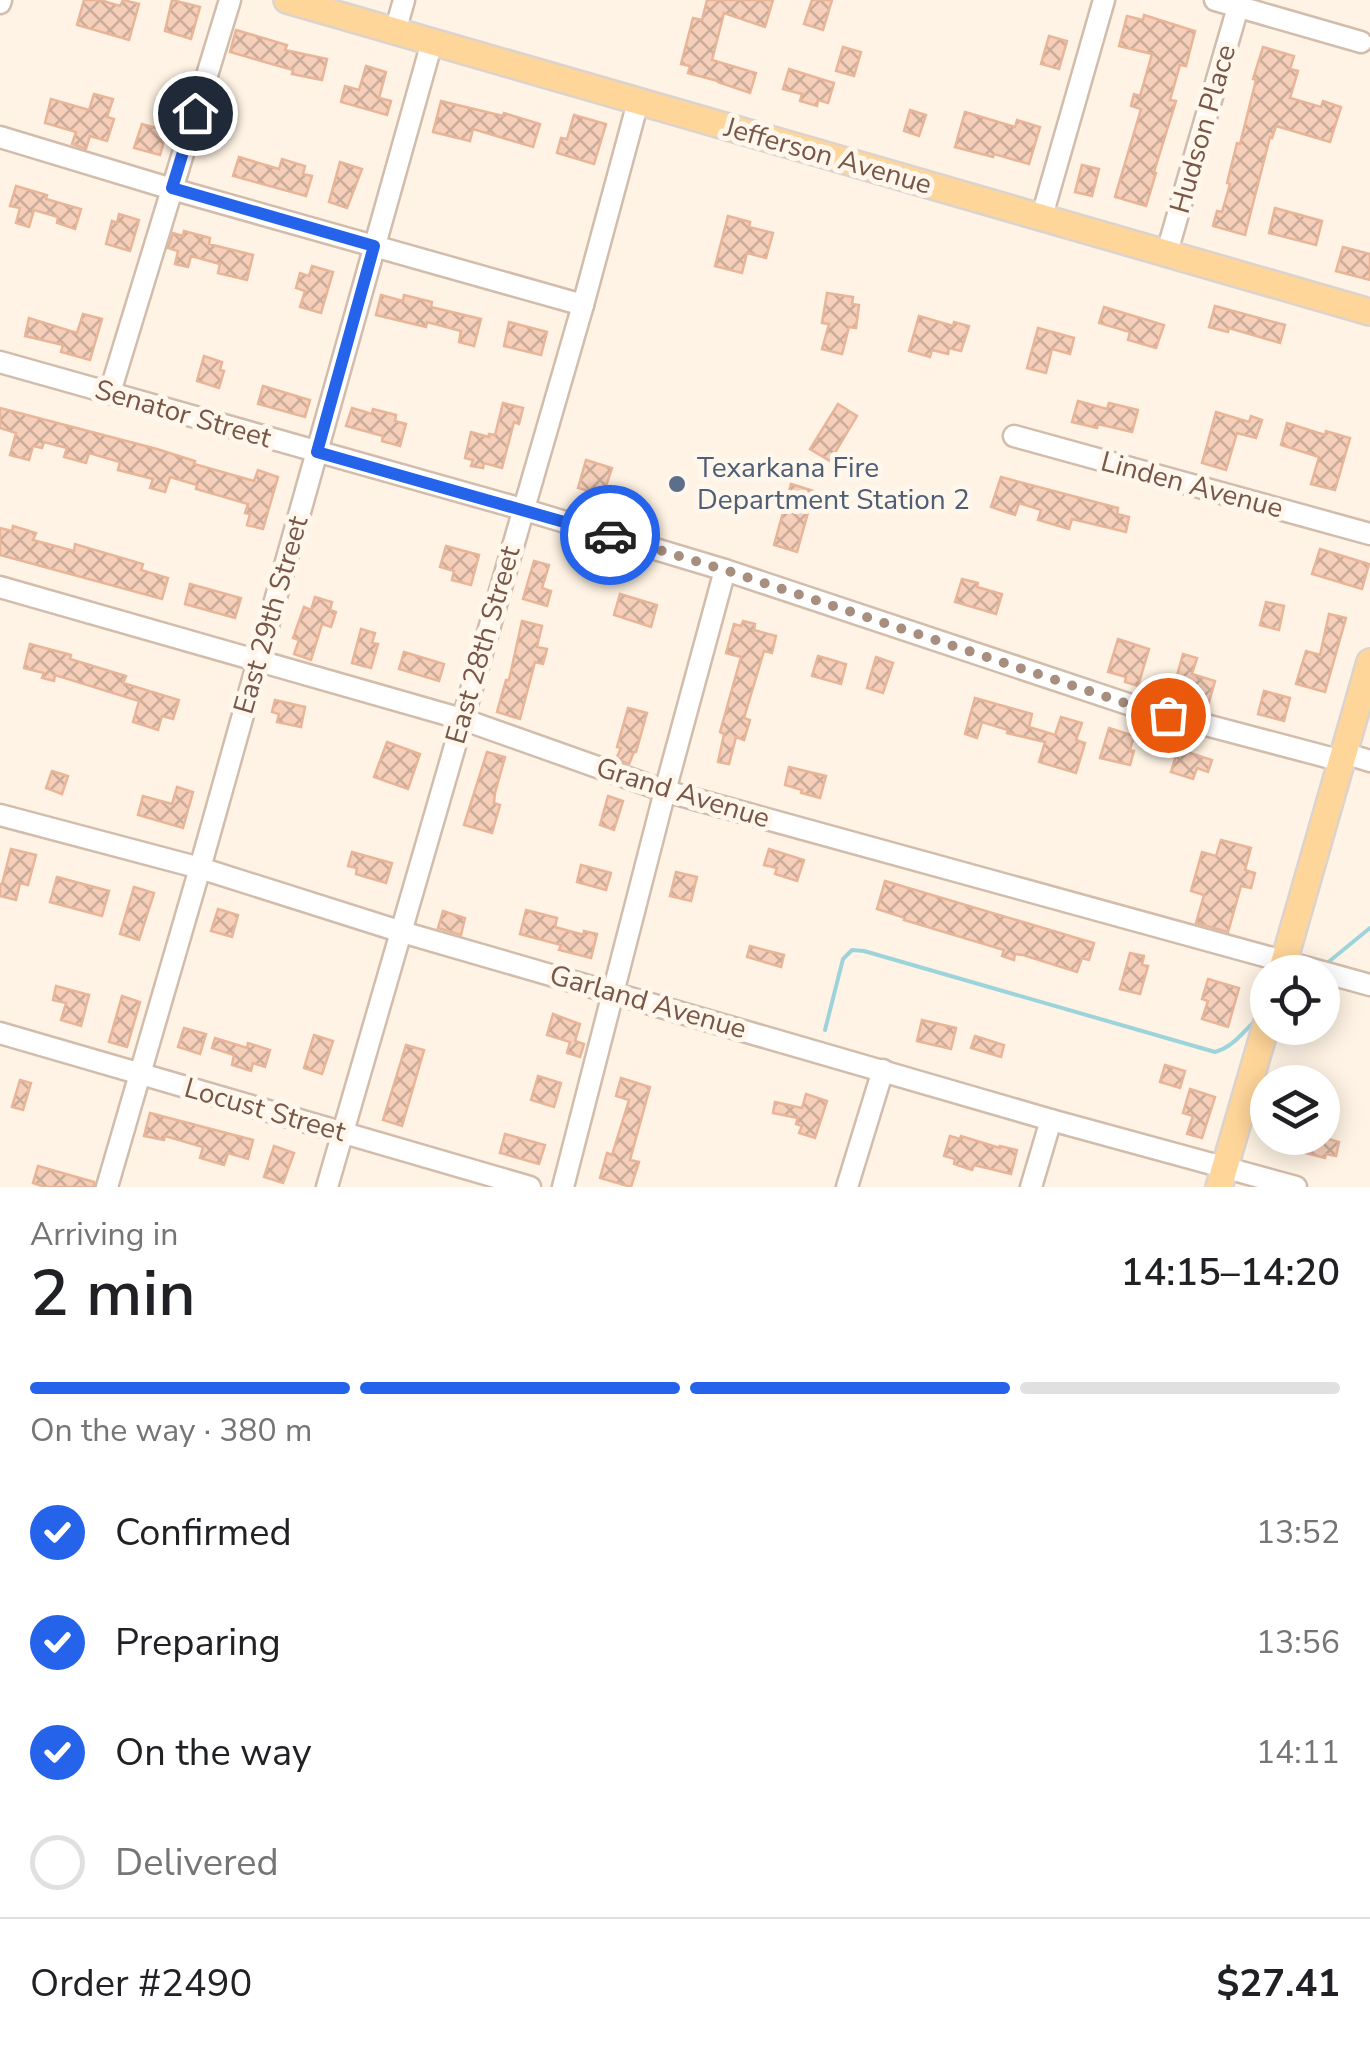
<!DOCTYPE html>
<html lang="en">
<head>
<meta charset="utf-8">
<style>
	:root { --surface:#fff; --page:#f6f6f6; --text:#202124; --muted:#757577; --line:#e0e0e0; --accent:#2563eb }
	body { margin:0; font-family:"Nunito Sans",sans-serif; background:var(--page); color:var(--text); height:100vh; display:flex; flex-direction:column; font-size:38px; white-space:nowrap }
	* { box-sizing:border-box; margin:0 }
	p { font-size:32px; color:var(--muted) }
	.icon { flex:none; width:55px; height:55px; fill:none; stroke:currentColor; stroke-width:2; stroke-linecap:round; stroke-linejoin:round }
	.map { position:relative; height:1187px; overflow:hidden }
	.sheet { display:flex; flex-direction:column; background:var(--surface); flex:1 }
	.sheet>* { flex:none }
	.tools { position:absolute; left:1250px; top:955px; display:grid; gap:20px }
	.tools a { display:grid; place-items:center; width:90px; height:90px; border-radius:50%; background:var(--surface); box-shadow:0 5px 25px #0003; font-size:50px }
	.pin { position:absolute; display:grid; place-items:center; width:85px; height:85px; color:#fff; margin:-42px; border:5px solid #fff; border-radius:50%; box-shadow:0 2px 10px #0007 }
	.courier { position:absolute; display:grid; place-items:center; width:100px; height:100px; margin:-50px; border:8px solid #2563eb; border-radius:50%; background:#fff; color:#222; box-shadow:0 2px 12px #0007 }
	.overview em { font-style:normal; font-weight:600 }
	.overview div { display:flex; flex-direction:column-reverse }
	.overview { display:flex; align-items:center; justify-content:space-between; height:170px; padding:0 30px }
	h1 { font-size:65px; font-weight:600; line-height:75px }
	.bar { display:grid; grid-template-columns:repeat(4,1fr); gap:15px 10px; align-content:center; height:120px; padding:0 30px }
	.bar i { height:12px; border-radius:8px; background:var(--line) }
	.bar .active { background:var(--accent) }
	.bar p { grid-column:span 4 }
	.line { display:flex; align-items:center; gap:25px; padding:0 30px; border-top:2px solid var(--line) }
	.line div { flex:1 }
	ol { padding:0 30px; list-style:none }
	li { display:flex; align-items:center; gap:30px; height:110px }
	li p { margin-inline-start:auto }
	li .icon { padding:10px; border-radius:50%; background:var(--accent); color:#fff; stroke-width:4 }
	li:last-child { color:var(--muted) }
	li i { width:55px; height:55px; border:5px solid var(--line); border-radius:50% }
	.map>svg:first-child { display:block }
</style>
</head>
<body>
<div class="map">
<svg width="1370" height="1187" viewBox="0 0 1370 1187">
	<defs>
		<pattern id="building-cross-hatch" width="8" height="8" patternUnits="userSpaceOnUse" patternTransform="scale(2.5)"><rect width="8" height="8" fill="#f5cfba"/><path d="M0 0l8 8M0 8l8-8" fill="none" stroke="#cbab99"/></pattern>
	</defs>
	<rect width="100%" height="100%" fill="#fef3e4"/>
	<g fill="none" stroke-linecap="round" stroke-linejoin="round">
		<g stroke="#9dd4db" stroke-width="4">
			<polyline points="1326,964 1370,928"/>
			<path d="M825,1030L843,959L852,950L864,951L1215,1052C1233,1047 1242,1033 1255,1021"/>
		</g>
	</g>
	<g fill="url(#building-cross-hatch)" stroke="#e9b599" stroke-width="2.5">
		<polygon points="84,0 100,0 120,6 123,0 139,4 129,40 77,25"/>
		<polygon points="172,0 200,7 191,39 165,31"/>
		<polygon points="707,0 773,0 765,27 724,13 712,60 756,73 750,93 718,82 718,81 688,73 690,66 681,64 693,18 702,20"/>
		<polygon points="812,0 832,0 823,30 804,24"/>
		<polygon points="1144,15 1195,31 1186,66 1180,65 1170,100 1176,101 1154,172 1156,173 1146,206 1115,197 1141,109 1131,106 1134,94 1140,96 1152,54 1119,46 1127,16 1143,20"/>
		<polygon points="236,30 287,45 285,50 327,59 322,80 292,74 293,70 230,52"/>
		<polygon points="1049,36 1067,41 1059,69 1041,64"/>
		<polygon points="843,47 861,52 854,76 836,71"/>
		<polygon points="1263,47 1294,56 1290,69 1298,71 1290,98 1321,107 1323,101 1341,107 1330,142 1276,126 1272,138 1270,137 1245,235 1213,226 1217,211 1222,212 1230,184 1227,183 1237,143 1240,144 1256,80 1253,79"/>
		<polygon points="366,66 386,72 379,98 391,101 387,115 341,102 345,86 359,90"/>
		<polygon points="789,69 834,83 828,103 818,100 817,106 800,101 802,94 783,89"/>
		<polygon points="94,94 113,99 107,117 114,119 107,141 90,136 86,149 72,144 76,132 45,123 51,99 89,110"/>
		<polygon points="441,101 503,116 504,113 540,124 533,147 473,129 470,141 433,132"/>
		<polygon points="910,110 926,115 919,136 904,131"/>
		<polygon points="965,112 1015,127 1017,120 1040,127 1029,164 994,154 993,157 955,147"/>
		<polygon points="574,115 606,124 594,164 557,153 561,138 567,139"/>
		<polygon points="142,124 167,131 160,155 134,148"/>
		<polygon points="239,157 279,169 282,159 305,166 303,174 312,176 306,196 233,176"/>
		<polygon points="340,162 362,169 347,208 329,202"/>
		<polygon points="1082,165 1099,169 1092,196 1075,192"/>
		<polygon points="16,186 47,195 46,199 81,209 75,229 57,223 58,217 34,210 29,227 16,223 20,208 10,206"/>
		<polygon points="1275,208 1322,221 1316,245 1269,233"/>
		<polygon points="119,214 139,220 130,251 106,244 112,221 117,223"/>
		<polygon points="728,216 750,222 749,227 773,233 766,258 747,253 742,273 715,266"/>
		<polygon points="184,231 210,238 209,244 253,255 247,280 218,273 220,264 191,256 188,267 175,264 178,251 168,248 173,233 183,236"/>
		<polygon points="1343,247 1370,254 1370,280 1336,271"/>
		<polygon points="312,266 333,272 321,313 300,307 305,291 296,288 300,273 309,276"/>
		<polygon points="827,293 853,297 852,304 859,305 856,328 849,327 842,354 822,349 829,324 822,323"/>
		<polygon points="381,295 403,301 404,295 432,302 431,307 481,319 474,346 459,342 461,331 427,322 426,327 376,315"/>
		<polygon points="1215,306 1285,325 1280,343 1229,328 1228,332 1209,327"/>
		<polygon points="1104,307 1164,325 1156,348 1128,340 1130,332 1099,323"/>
		<polygon points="83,314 102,319 90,360 61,352 63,345 25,336 29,318 77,333"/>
		<polygon points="919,316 953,326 954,322 969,326 961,351 949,348 948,354 932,350 930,357 909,351"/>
		<polygon points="509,322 547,332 541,355 504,346"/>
		<polygon points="1038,328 1074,338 1070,354 1052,349 1046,373 1027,368"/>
		<polygon points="204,356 222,362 220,370 224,371 219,388 197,381"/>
		<polygon points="263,386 310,400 305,417 258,404"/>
		<polygon points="1078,401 1107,409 1109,403 1138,410 1132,432 1098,424 1097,428 1072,422"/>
		<polygon points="503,403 523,408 519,424 514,422 502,468 484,463 483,468 471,466 473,460 465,458 471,432 489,437 489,434 495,435"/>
		<polygon points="838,404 857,416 830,461 810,449"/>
		<polygon points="0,408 157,449 195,461 194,464 254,481 258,470 278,477 263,529 247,525 250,514 245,513 248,504 196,489 197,485 170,477 165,492 150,488 153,479 118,470 120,462 89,453 86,463 64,457 67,448 44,442 42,448 33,446 29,460 10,455 16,433 0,428"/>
		<polygon points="352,408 372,414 373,409 396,415 395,421 406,424 400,446 382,441 383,436 346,426"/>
		<polygon points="1216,412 1249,422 1251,416 1262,420 1256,438 1237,433 1226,470 1202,463"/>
		<polygon points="1287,423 1325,435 1326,431 1350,438 1335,490 1311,484 1319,457 1281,445"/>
		<polygon points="586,460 612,468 603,495 578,488"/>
		<polygon points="1001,477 1118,508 1117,514 1129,517 1126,532 1072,519 1069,529 1038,520 1041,510 1019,503 1015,515 991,507"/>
		<polygon points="791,484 814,491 797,552 774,545"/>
		<polygon points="13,526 36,533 33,540 74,551 75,544 143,564 141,570 168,578 162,599 0,555 0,528 12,531"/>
		<polygon points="446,546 479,555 471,585 452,580 454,571 440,567"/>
		<polygon points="1320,549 1369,564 1362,589 1312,574"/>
		<polygon points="534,561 549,565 542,588 551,591 547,606 523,599"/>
		<polygon points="962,579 978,583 977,587 1002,594 996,614 955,602"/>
		<polygon points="190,584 241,598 235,618 185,604"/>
		<polygon points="620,594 657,605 651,627 614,615"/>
		<polygon points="315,597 332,602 330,610 336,612 331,627 322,624 311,660 294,654 299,640 293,638 304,607 311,610"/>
		<polygon points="1266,602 1284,606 1279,630 1260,625"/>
		<polygon points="1329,614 1346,618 1325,692 1296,684 1306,651 1320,655"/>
		<polygon points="522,621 542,626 537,647 547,649 543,664 535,662 520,719 497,712 506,680 509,680"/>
		<polygon points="743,621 755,624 754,630 776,636 772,653 764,651 744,718 750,720 744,740 736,737 729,764 718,762 724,734 720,732 741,657 726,653 734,624 741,626"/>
		<polygon points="361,629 375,633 372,643 378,644 371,668 352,663"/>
		<polygon points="1118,639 1149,649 1138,686 1125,682 1126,677 1108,672"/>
		<polygon points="30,644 71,655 70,659 126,676 123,683 179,700 173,719 162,716 158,730 133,722 139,701 55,675 54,681 42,678 44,673 24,668"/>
		<polygon points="404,652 444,664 439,681 399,669"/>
		<polygon points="1183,654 1197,658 1192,674 1215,681 1209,702 1186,695 1183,705 1170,701"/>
		<polygon points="818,656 846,664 841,684 812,676"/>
		<polygon points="876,657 893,663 883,693 867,688"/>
		<polygon points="1264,691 1290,698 1284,721 1258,714"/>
		<polygon points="975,698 1032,714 1029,727 1055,735 1061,717 1082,723 1076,740 1085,743 1076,773 1039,762 1045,742 1007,733 1008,730 982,722 977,738 965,734"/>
		<polygon points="275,700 305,707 301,727 277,722 279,714 272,712"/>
		<polygon points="628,708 647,713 636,752 634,752 629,764 616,759 621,748 617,747"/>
		<polygon points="1109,728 1134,736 1130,750 1134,751 1130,765 1100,758"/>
		<polygon points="387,742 420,754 408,789 374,777"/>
		<polygon points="1178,749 1212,760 1208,772 1197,768 1193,779 1171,772"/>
		<polygon points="487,752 505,757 495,793 494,803 500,805 492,833 464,825"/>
		<polygon points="789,767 826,776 820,798 801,793 802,790 785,785"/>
		<polygon points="52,771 68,776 62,794 46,788"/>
		<polygon points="177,787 193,792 183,828 138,815 143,796 172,804"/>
		<polygon points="608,796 623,801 614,830 600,825"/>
		<polygon points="1221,840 1251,848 1245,870 1255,873 1251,888 1241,886 1228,932 1196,923 1204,895 1191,891 1202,852 1216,856"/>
		<polygon points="11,849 36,855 28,885 20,883 16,900 0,896 0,884 2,884"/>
		<polygon points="769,849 804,860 797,881 775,874 777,868 764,865"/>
		<polygon points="352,852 392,863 386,883 356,874 357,868 348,866"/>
		<polygon points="581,865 611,873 606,890 577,882"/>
		<polygon points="676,872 697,877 691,901 670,896"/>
		<polygon points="57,877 109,891 102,916 50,902"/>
		<polygon points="885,881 1094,943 1089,960 1082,958 1077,972 1023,955 1015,954 1014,960 1002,956 1004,950 904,920 905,918 877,909"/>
		<polygon points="134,887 154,893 139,940 120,934"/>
		<polygon points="218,909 238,915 232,937 211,931"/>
		<polygon points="526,910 557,918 555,927 584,935 584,931 597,934 591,958 559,950 561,945 520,934"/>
		<polygon points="443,911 465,918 461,935 438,928"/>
		<polygon points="750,946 784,955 781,967 747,957"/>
		<polygon points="1130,953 1144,956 1142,965 1148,966 1140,994 1120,989"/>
		<polygon points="1208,979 1239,988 1228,1027 1202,1019 1208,1001 1202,999"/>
		<polygon points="56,986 89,995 81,1026 61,1020 66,1003 53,1000"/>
		<polygon points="122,996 140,1002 127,1047 109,1042"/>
		<polygon points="553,1014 580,1024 575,1041 584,1044 580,1057 567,1053 570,1042 547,1035"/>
		<polygon points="922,1020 956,1028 951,1049 917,1041"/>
		<polygon points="184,1028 206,1034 200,1054 178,1047"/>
		<polygon points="314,1035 333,1041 322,1074 304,1068"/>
		<polygon points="975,1036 1004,1045 1001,1057 971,1048"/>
		<polygon points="215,1038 247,1048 248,1043 270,1050 265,1067 253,1063 251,1071 232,1065 234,1055 212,1048"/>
		<polygon points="406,1045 424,1050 402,1126 383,1120"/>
		<polygon points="1165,1065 1185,1071 1180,1088 1160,1082"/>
		<polygon points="538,1076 561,1083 554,1107 531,1100"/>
		<polygon points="621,1078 650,1087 630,1160 639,1162 631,1187 600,1178 607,1153 612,1155 629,1100 616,1096"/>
		<polygon points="20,1080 31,1083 23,1110 12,1107"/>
		<polygon points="1190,1089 1215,1097 1202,1138 1187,1134 1193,1116 1183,1113"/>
		<polygon points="806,1094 827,1101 815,1138 799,1133 802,1126 796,1124 798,1118 773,1113 775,1102 802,1108"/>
		<polygon points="150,1113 253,1140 248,1159 228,1153 224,1165 200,1158 203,1147 165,1136 164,1140 144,1136"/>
		<polygon points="505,1134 545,1145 539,1164 500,1153"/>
		<polygon points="950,1136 960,1139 961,1136 1000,1148 1000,1146 1017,1150 1011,1174 974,1165 972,1170 954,1164 955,1159 944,1156"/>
		<polygon points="1322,1137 1339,1142 1336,1156 1326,1154 1325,1158 1287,1148 1290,1138"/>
		<polygon points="274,1146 294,1153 283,1183 264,1177"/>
		<polygon points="38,1166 94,1182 94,1187 45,1187 33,1183"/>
	</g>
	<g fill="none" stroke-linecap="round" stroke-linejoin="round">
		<defs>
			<g id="minor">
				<polyline points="1215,0 1361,42"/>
				<polyline points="0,3 1,0"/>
				<polyline points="395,32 404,0"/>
				<polyline points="0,137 172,189 583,305"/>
				<polyline points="1042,216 1104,0"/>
				<polyline points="1167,252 1238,7"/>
				<polyline points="0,362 522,509 725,570 1134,706 1342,761"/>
				<polyline points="110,392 230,0"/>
				<polyline points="1014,436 1370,534"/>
				<polyline points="0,587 462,719 665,791 1370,985"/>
				<polyline points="1344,753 1370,761"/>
				<polyline points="0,815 200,868 402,932 1051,1120 1296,1187"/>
				<polyline points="0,1033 530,1187"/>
				<polyline points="107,1187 200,868 432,42"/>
				<polyline points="327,1187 583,305 638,102"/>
				<polyline points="563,1187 665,791 725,570"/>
				<polyline points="847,1187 883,1070"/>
				<polyline points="1031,1187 1051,1120"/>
			</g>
			<g id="major">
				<polyline points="287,0 1370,312"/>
				<polyline points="1281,972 1370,662"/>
				<polyline points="1219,1187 1268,1019"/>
			</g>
		</defs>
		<use href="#minor" stroke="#d2bcac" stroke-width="25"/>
		<use href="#major" stroke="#dcd3cf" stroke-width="30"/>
		<use href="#minor" stroke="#fff" stroke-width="20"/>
		<use href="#major" stroke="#ffd69a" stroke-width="25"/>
	</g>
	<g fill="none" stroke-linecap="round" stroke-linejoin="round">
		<polyline stroke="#a78e7f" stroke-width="10" stroke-dasharray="0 18" points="610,535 725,570 1134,706 1168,715"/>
		<polyline stroke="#2563eb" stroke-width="12" points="195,113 172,188 374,246 317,452 610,535"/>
	</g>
	<circle fill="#5c6f8a" stroke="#fff7ec" stroke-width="4" cx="677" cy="484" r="10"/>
	<g text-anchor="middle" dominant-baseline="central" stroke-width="10" stroke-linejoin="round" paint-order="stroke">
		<g font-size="28" fill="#785748" stroke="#fff7ec">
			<text transform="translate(1203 129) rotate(-74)">Hudson Place</text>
			<text transform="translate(828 156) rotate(16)">Jefferson Avenue</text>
			<text transform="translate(183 414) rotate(16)">Senator Street</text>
			<text transform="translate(1192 485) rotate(15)">Linden Avenue</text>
			<text transform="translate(271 615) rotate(-74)">East 29th Street</text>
			<text transform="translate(483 645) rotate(-74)">East 28th Street</text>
			<text transform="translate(683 793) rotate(17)">Grand Avenue</text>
			<text transform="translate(648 1002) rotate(16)">Garland Avenue</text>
			<text transform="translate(265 1110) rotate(16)">Locust Street</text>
		</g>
		<g font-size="28" fill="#4e5e75" stroke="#fff7ec" text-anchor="start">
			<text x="697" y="468">Texarkana Fire<tspan x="697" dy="32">Department Station 2</tspan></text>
		</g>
	</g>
</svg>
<div class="tools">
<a><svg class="icon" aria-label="locate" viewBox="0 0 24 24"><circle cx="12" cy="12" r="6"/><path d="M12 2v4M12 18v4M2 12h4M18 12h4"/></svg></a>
<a><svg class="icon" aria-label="layers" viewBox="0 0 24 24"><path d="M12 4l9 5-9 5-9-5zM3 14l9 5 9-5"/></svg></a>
</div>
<div class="pin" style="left:1168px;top:715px;background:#ea580c"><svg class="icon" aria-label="bag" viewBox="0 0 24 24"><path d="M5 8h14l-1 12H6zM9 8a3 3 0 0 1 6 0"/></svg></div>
<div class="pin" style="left:195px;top:113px;background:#1f2937"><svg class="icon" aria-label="home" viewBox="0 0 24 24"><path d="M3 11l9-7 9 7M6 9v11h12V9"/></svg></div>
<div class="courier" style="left:610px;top:535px"><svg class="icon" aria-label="car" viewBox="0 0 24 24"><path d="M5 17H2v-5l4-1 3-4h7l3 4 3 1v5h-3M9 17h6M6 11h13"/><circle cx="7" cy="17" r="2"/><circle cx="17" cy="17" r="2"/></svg></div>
</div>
<section class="sheet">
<div class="overview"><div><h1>2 min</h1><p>Arriving in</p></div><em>14:15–14:20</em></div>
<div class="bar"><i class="active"></i><i class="active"></i><i class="active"></i><i></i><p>On the way · 380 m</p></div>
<ol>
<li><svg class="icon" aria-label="check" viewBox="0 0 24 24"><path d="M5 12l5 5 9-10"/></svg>Confirmed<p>13:52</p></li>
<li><svg class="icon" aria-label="check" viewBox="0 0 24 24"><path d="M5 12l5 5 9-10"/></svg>Preparing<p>13:56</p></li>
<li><svg class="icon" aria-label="check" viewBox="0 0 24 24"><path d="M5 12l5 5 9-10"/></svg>On the way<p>14:11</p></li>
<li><i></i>Delivered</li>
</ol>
<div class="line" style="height:130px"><div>Order #2490</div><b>$27.41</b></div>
</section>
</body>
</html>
